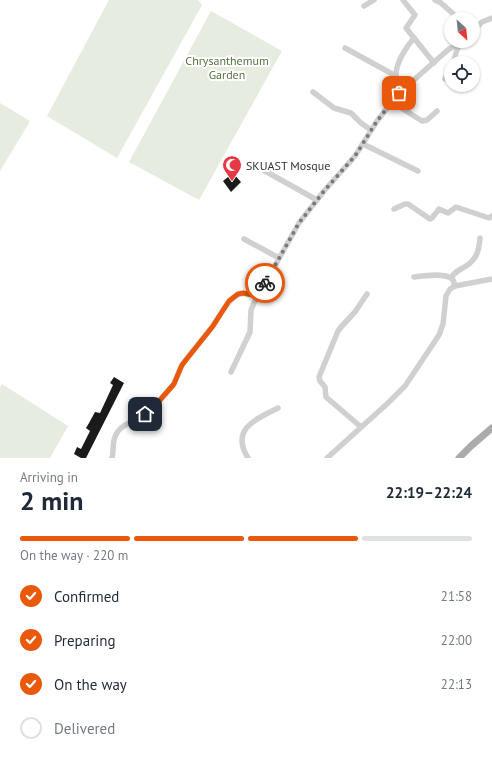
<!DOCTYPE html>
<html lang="en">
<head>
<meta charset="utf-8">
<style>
	:root { --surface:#fff; --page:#f6f6f7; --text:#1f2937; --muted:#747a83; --line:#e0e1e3; --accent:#ea580c }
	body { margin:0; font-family:"PT Sans",sans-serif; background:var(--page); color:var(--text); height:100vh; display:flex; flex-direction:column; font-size:15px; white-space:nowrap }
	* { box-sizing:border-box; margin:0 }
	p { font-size:13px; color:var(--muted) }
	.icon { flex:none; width:22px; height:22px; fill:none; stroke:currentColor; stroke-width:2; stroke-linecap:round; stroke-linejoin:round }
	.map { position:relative; height:458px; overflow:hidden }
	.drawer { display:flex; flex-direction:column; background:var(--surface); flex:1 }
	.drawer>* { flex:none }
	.needle { width:26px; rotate:153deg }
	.buttons { position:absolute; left:444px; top:12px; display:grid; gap:8px }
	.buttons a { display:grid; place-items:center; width:36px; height:36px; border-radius:50%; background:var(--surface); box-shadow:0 1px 3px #0004; font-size:20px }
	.pin { position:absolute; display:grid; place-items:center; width:34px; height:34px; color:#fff; margin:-17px; border-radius:8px; box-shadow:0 2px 6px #0006 }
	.courier { position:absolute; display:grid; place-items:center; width:40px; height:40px; margin:-20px; border:3px solid #ea580c; border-radius:50%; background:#fff; color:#222; box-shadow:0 1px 5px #0007 }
	.headline em { font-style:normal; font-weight:600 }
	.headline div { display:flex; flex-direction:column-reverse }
	.headline { display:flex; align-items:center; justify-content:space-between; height:68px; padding:0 20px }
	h1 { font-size:26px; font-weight:600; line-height:30px }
	.bar { display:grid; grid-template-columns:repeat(4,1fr); gap:6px 4px; align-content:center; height:48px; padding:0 20px }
	.bar i { height:5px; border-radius:3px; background:var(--line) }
	.bar .active { background:var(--accent) }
	.bar p { grid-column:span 4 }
	ol { padding:0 20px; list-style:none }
	li { display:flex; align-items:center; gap:12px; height:44px }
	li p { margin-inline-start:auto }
	li .icon { padding:4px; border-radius:50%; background:var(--accent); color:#fff; stroke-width:4 }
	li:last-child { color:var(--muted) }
	li i { width:22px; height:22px; border:2px solid var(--line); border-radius:50% }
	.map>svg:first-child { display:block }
</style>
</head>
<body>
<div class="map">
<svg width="492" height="458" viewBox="0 0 492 458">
	<rect width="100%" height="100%" fill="#fff"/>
	<g fill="#e6ecdf">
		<polygon points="109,0 198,0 202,5 117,158 47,116"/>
		<polygon points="211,11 282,51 199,200 129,162"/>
		<polygon points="0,103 30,121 0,171"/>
		<polygon points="2,384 68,426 50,458 0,458 0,388"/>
	</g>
	<g fill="#1a1a1a">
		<polygon points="233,173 241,182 231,192 223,181"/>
		<polygon points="114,377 124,383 86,458 81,458 74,454 77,447 81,449 90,431 86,428 89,423 95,412 100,413 113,385 110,383"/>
	</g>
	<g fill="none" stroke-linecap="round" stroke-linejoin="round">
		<g stroke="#d0d0d0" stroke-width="5.5">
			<polyline points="403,0 415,15 406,28 434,63"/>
			<polyline points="435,0 441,3 459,19"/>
			<polyline points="364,6 374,0"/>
			<polyline points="473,31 482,22 492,18"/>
			<polyline points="345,48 396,76"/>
			<path d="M453,63C457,53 455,48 464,41"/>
			<polyline points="445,79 451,66"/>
			<polyline points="313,92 334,108 351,113 361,123 371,130"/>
			<path d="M399,93C398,88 396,82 396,77C395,64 406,47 414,38"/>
			<polyline points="392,102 422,121 427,120 437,111"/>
			<polyline points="363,144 418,171"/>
			<polyline points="265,171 317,200"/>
			<polyline points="394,209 405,204 408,204 430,219 432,218 439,209 448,213 456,207 489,218 492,216"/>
			<polyline points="244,239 279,258"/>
			<path d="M414,277C422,276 447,272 453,280C454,281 454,284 455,286"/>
			<path d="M451,278C455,271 460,270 466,266C477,259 479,250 480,238"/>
			<polyline points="231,372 250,332 251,310 254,303 299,223 324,191 355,156 377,121 399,93 449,49 453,47 457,47"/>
			<polyline points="361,427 326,397 325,387 320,381 319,377 338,331 341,327 355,312 367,294"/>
			<path d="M112,458C114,451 112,444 115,437C120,423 135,422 146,414C156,406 165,395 173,385C177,379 178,371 182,365C191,352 202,340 212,327C219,317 225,304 234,297C242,291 248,294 257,296"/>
			<path d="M248,458C230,429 256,419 278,408"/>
			<polyline points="327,458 388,403 405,386 439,335 443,324 446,296 450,289 455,286 492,279"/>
		</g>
		<polyline stroke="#ababab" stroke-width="7" points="459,458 471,446 492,428"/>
	</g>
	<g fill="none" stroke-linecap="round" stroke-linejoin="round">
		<polyline stroke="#7a7a7a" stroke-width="4" stroke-dasharray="0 7.2" points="265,283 299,223 324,191 355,156 377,121 399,93"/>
		<polyline stroke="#ea580c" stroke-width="5" points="145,414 152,409 174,384 182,365 213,326 229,301 238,294 243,293 257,296 265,283"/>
	</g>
	<defs>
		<symbol id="mosque-pin" viewBox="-11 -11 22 30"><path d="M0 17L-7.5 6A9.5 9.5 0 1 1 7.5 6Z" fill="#e63946" stroke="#fff"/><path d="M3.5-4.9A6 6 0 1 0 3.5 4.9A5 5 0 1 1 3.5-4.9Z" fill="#fff"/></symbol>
	</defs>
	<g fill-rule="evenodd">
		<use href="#mosque-pin" x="221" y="154" width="22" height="30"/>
	</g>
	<g text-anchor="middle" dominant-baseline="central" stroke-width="4" stroke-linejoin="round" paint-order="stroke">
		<g font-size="12" fill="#56703f" stroke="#fff">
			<text x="227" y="60">Chrysanthemum<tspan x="227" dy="14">Garden</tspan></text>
		</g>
		<g font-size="12" fill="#333" stroke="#fff" text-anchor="start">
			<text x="246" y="165">SKUAST Mosque</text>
		</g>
	</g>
</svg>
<div class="buttons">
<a><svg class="needle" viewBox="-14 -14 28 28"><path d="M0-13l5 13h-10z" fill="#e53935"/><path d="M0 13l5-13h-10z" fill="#747a83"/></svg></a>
<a><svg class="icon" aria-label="locate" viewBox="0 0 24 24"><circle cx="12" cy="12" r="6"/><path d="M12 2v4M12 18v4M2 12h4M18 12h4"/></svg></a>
</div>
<div class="pin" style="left:399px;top:93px;background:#ea580c"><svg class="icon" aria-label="bag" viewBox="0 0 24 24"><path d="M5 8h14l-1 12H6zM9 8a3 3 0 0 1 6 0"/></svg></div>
<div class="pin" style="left:145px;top:414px;background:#1f2937"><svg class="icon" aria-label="home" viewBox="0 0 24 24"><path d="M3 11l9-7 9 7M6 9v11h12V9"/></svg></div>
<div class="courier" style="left:265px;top:283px"><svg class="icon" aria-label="bike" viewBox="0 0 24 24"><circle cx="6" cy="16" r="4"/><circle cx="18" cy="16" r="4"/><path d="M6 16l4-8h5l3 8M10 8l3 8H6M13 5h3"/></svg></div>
</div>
<section class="drawer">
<div class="headline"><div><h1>2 min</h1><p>Arriving in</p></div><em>22:19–22:24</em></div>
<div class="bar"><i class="active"></i><i class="active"></i><i class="active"></i><i></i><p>On the way · 220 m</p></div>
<ol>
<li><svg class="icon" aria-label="check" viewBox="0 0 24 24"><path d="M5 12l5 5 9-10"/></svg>Confirmed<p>21:58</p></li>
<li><svg class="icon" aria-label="check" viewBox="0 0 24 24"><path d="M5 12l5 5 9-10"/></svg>Preparing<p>22:00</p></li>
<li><svg class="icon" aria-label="check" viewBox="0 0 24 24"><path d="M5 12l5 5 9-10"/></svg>On the way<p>22:13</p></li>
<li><i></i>Delivered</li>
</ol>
</section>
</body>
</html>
